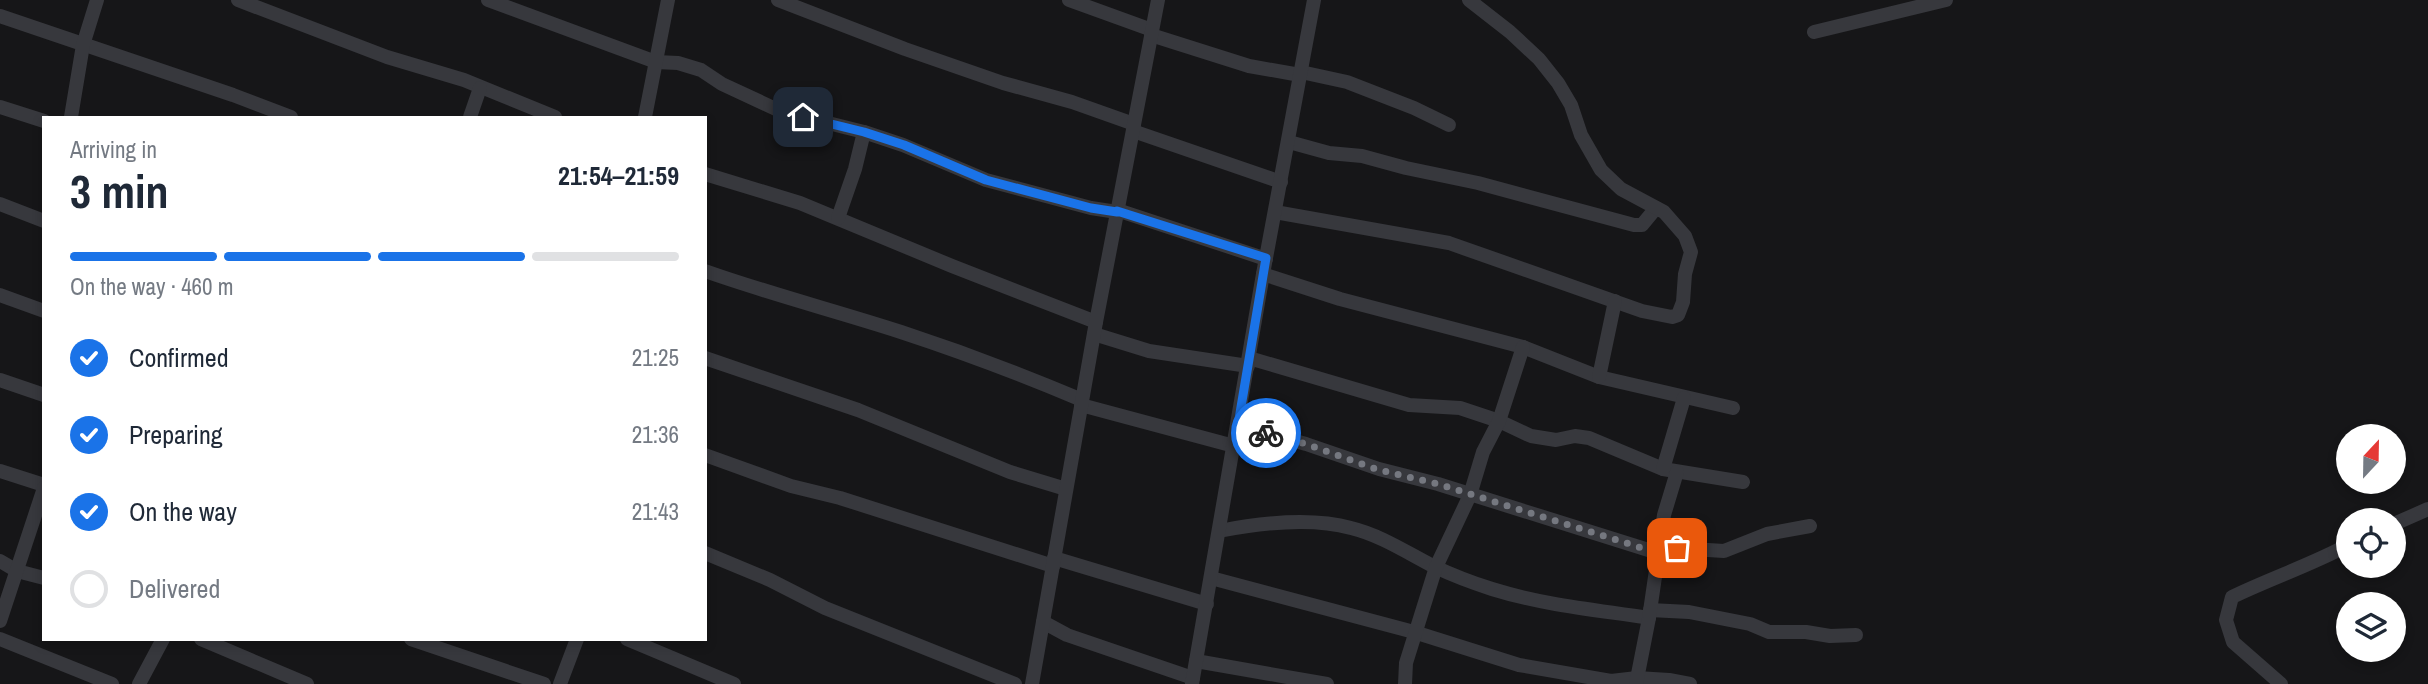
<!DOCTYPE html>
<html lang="en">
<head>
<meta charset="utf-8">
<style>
	:root { --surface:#fff; --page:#f2f2f3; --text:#1f2937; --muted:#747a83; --line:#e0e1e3; --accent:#1a73e8 }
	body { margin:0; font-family:"Archivo Narrow",sans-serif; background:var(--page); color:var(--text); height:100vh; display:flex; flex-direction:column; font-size:26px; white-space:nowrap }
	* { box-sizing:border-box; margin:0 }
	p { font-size:23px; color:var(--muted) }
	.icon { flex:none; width:38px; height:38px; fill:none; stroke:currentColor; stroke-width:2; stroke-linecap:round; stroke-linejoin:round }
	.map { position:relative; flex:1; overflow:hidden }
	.details { position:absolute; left:42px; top:116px; width:665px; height:525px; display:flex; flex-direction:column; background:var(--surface); border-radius:0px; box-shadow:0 4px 10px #0003 }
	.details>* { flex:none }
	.needle { width:46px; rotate:22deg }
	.controls { position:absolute; left:2336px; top:424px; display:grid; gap:14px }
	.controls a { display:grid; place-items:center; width:70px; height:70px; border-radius:50%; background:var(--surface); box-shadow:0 4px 10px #0003; font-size:35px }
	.pin { position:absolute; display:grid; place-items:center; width:60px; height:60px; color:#fff; margin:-30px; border-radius:14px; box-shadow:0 4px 10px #0006 }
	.courier { position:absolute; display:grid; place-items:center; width:70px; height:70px; margin:-35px; border:5px solid #1a73e8; border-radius:50%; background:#fff; color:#222; box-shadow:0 2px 9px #0007 }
	.summary em { font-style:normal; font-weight:800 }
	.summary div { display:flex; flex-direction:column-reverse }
	.summary { display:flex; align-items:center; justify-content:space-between; height:119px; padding:0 28px }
	h1 { font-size:46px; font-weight:800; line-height:52px }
	.bar { display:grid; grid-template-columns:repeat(4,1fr); gap:10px 7px; align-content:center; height:84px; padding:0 28px }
	.bar i { height:9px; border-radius:5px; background:var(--line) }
	.bar .on { background:var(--accent) }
	.bar p { grid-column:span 4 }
	ol { padding:0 28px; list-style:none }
	li { display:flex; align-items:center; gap:21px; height:77px }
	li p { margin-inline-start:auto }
	li .icon { padding:7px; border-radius:50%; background:var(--accent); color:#fff; stroke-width:4 }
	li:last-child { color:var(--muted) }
	li i { width:38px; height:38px; border:4px solid var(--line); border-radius:50% }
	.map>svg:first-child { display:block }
</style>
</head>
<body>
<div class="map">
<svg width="2428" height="684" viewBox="0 0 2428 684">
	<rect width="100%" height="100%" fill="#161618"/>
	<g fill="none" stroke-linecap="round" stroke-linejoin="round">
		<g stroke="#37383d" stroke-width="14">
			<polyline points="238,0 387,57 464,80 555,117"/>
			<polyline points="488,0 656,62 678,63 701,70 722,84 780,111 864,132 903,145 986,180 1091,208 1117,212"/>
			<polyline points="778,0 905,49 1003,83 1072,102 1134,124"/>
			<polyline points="1069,0 1152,30"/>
			<polyline points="0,16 233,95 291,117"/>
			<polyline points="1814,32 1946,0"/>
			<polyline points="1151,35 1249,66 1300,75"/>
			<polyline points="1301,72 1347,82 1414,108 1449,125"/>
			<polyline points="0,107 44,121"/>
			<polyline points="71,117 83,45 97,0"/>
			<polyline points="470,117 480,88"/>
			<polyline points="645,117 668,0"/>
			<polyline points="1133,131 1281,182"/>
			<polyline points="1289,142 1329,153 1362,156 1406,168 1478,183 1634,225 1642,225 1656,208"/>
			<polyline points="705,174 800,203 952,266 1096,322"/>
			<polyline points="0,204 44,221"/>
			<polyline points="1117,210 1266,259"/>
			<polyline points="1275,212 1449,243 1642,311 1672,317 1678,315 1683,302 1685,274 1691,252 1685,236 1664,212 1621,189 1601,170 1581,135 1571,105 1558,83 1539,59 1510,32 1469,0"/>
			<polyline points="838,218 855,169 864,132"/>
			<path d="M705,271C770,294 836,311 901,332C962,352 1023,375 1082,400"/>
			<polyline points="1263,274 1340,299 1523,347 1599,377 1733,408"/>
			<polyline points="0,295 44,311"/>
			<polyline points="1094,334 1149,351 1248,366"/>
			<polyline points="705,358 858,410 1010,472 1066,489"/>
			<polyline points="1249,358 1409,405 1460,408 1499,421 1531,436 1556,440 1575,436 1589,438 1663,469 1743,482"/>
			<polyline points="1599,377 1615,301"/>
			<polyline points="0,380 44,395"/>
			<polyline points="1081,405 1234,446"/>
			<polyline points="1238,425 1306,444 1379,469 1438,484 1658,553"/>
			<polyline points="705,455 791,486 840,498 1053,566"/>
			<polyline points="1663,469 1684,398"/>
			<polyline points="0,471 44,485"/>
			<polyline points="2394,524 2428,509"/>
			<path d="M1219,531C1260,523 1311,517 1351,528C1380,535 1406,552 1433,566C1452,575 1473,583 1492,589C1543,605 1598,610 1649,618"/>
			<polyline points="1659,547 1724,551 1767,534 1810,526"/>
			<polyline points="705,553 770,580 825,608 1015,684"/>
			<polyline points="1054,558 1207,604"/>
			<polyline points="0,561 17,571 44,578"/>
			<polyline points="1211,578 1414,632 1519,665 1611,681 1637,678 1669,680 1690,684"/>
			<polyline points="1650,610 1689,612 1750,624 1769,632 1806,632 1830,636 1856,635"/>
			<polyline points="0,621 44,488"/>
			<polyline points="1043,622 1067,635 1193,678"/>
			<polyline points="0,639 112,684"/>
			<polyline points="201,639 307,684"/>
			<polyline points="411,639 544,684"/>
			<polyline points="627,639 734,684"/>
			<polyline points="1196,661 1327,684"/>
			<polyline points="139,684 163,639"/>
			<polyline points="560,684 577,639"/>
			<polyline points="1032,684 1096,322 1158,0"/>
			<polyline points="1192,684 1263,274 1314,0"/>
			<polyline points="1405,684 1406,663 1436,567 1470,495 1483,452 1499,421 1523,347"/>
			<polyline points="1636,684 1649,618 1664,515 1677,472"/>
			<path d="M2281,684L2233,642L2226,620L2232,597C2271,578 2311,565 2348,545"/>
		</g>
	</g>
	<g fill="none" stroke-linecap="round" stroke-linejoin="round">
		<polyline stroke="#757880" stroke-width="7" stroke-dasharray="0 12.6" points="1266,433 1306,444 1379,470 1438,484 1658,553 1659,547 1677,548"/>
		<polyline stroke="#1a73e8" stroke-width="9" points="803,117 864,132 904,145 986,180 1091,208 1117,212 1117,211 1266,258 1238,425 1266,433"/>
	</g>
</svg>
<div class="controls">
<a><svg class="needle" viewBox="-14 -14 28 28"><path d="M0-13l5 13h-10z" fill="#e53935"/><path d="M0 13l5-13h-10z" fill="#747a83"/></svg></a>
<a><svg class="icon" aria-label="locate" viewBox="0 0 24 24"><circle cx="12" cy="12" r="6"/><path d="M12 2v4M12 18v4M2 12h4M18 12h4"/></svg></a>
<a><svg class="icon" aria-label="layers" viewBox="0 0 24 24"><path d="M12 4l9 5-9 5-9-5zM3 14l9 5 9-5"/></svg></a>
</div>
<div class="pin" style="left:1677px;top:548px;background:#ea580c"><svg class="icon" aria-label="bag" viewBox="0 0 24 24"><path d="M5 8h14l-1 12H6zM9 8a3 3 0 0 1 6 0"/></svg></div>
<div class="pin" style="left:803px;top:117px;background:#1f2937"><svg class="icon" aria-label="home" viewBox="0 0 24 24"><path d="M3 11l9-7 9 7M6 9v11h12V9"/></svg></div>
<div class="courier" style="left:1266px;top:433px"><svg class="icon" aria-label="bike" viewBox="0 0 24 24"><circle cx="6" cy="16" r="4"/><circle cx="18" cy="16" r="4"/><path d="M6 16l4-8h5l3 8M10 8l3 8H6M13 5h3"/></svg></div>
<section class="details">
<div class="summary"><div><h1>3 min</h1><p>Arriving in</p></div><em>21:54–21:59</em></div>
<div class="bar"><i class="on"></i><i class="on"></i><i class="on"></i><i></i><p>On the way · 460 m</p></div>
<ol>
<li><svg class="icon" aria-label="check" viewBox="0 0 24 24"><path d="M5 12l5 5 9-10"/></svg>Confirmed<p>21:25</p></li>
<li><svg class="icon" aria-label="check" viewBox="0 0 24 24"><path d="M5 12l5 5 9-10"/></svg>Preparing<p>21:36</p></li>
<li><svg class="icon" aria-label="check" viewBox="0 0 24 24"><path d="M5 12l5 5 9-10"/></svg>On the way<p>21:43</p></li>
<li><i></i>Delivered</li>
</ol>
</section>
</div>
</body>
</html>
